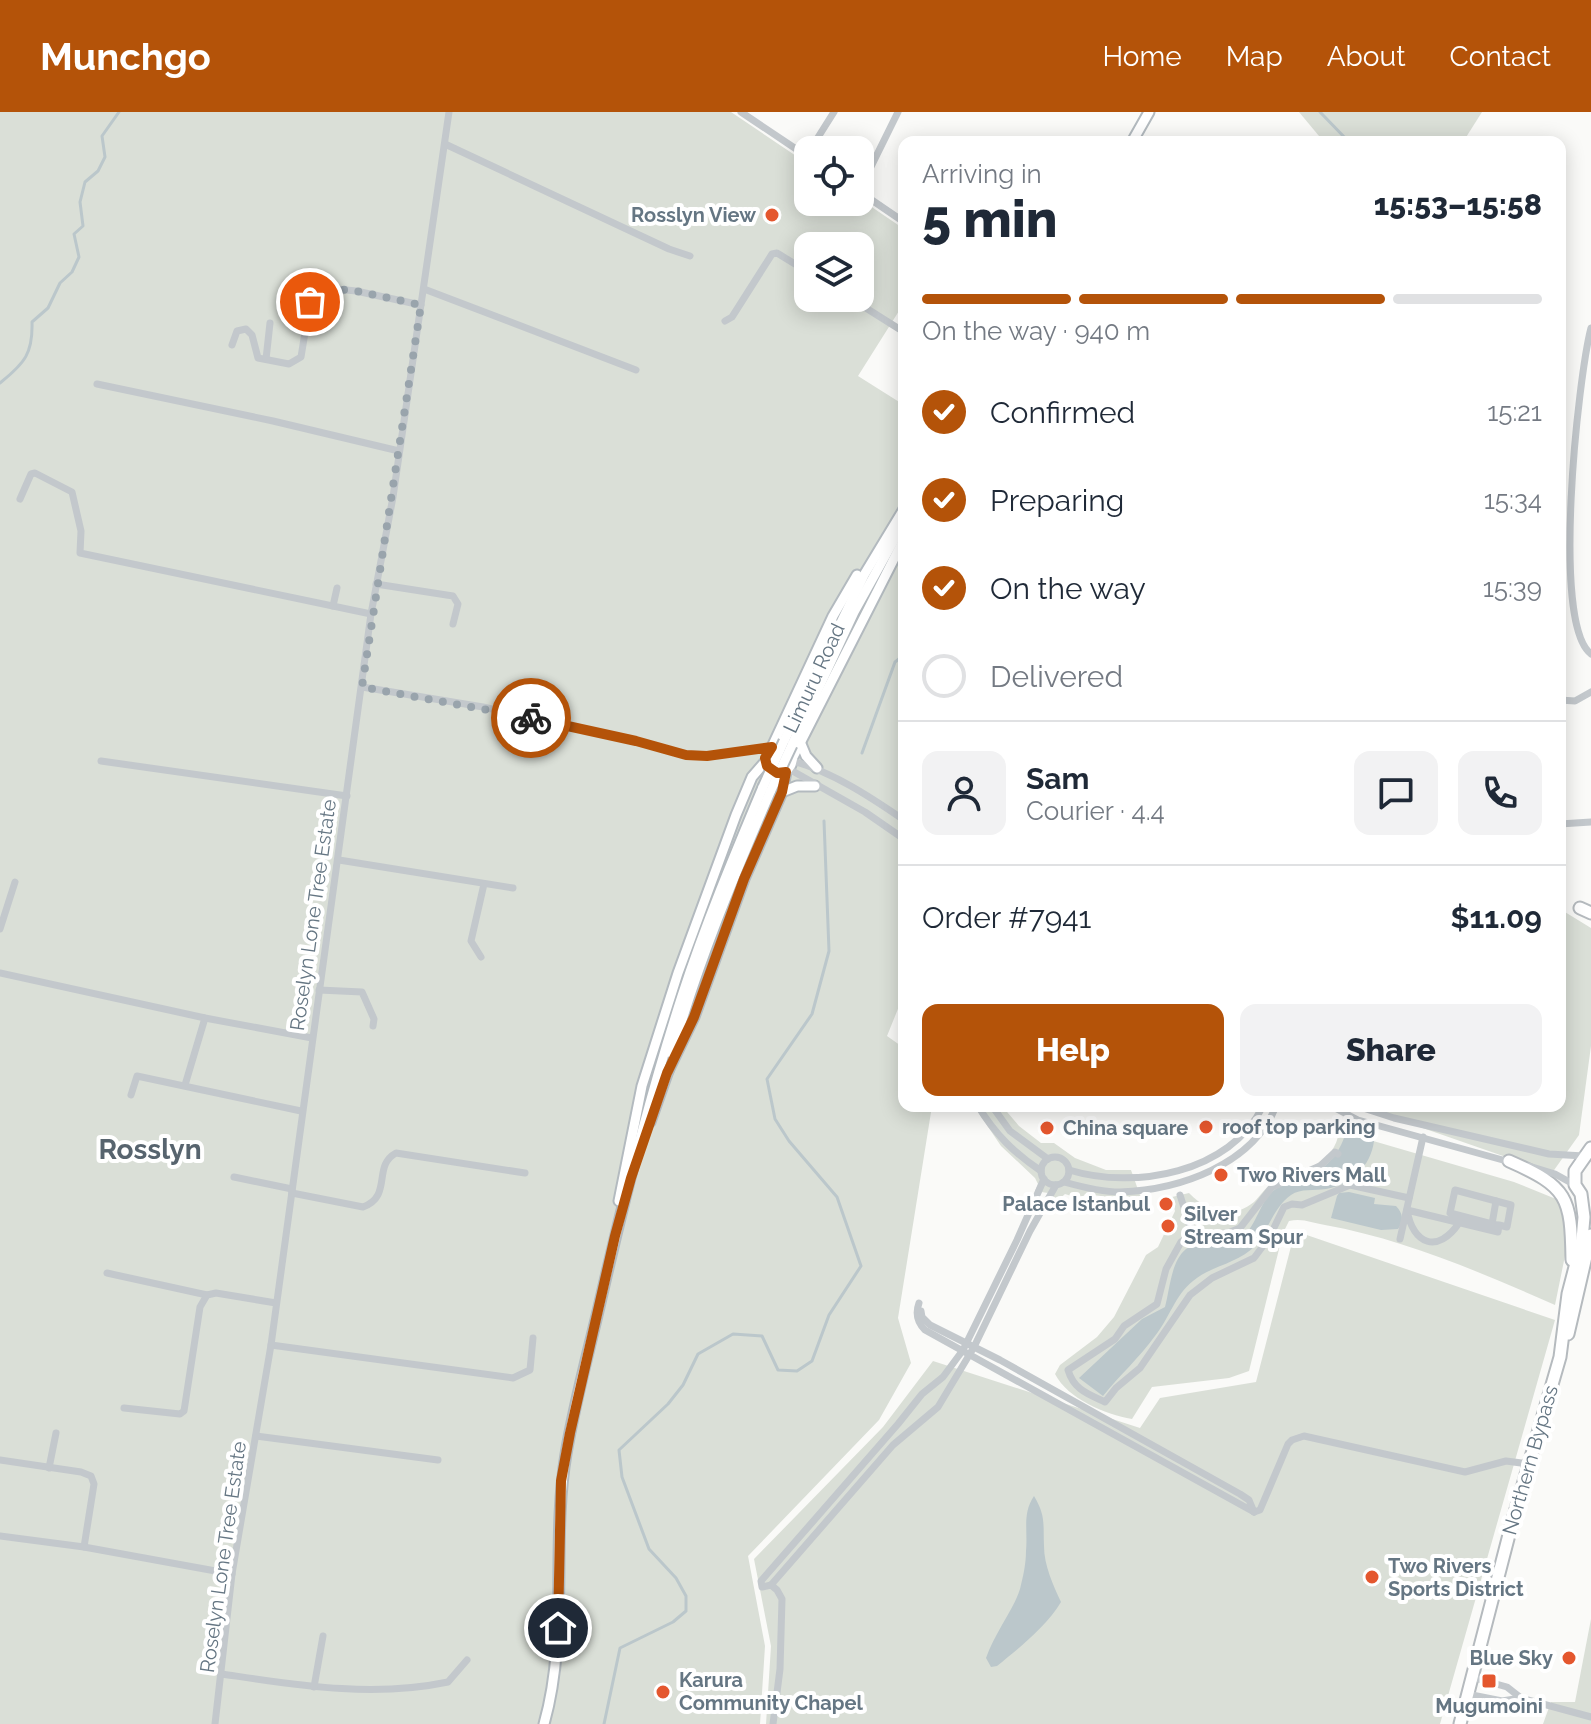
<!DOCTYPE html>
<html lang="en">
<head>
<meta charset="utf-8">
<style>
	:root { --surface:#fff; --page:#f2f2f3; --text:#1f2937; --muted:#747a83; --line:#e0e1e3; --accent:#b45309 }
	body { margin:0; font-family:Raleway,sans-serif; background:var(--page); color:var(--text); height:100vh; display:flex; flex-direction:column; font-size:30px; white-space:nowrap }
	* { box-sizing:border-box; margin:0 }
	p { font-size:26px; color:var(--muted) }
	.icon { flex:none; width:44px; height:44px; fill:none; stroke:currentColor; stroke-width:2; stroke-linecap:round; stroke-linejoin:round }
	.map { position:relative; flex:1; overflow:hidden }
	.sheet { position:absolute; left:898px; top:24px; width:668px; height:976px; display:flex; flex-direction:column; background:var(--surface); border-radius:16px; box-shadow:0 4px 20px #0003 }
	.sheet>* { flex:none }
	.tools { position:absolute; left:794px; top:24px; display:grid; gap:16px }
	.tools a { display:grid; place-items:center; width:80px; height:80px; border-radius:16px; background:var(--surface); box-shadow:0 4px 20px #0003; font-size:40px }
	.pin { position:absolute; display:grid; place-items:center; width:68px; height:68px; color:#fff; margin:-34px; border:4px solid #fff; border-radius:50%; box-shadow:0 2px 8px #0007 }
	.courier { position:absolute; display:grid; place-items:center; width:80px; height:80px; margin:-40px; border:6px solid #b45309; border-radius:50%; background:#fff; color:#222; box-shadow:0 2px 10px #0007 }
	.overview em { font-style:normal; font-weight:800 }
	.overview div { display:flex; flex-direction:column-reverse }
	.overview { display:flex; align-items:center; justify-content:space-between; height:136px; padding:0 24px }
	h1 { font-size:52px; font-weight:800; line-height:60px }
	.bar { display:grid; grid-template-columns:repeat(4,1fr); gap:12px 8px; align-content:center; height:96px; padding:0 24px }
	.bar i { height:10px; border-radius:6px; background:var(--line) }
	.bar .on { background:var(--accent) }
	.bar p { grid-column:span 4 }
	.line { display:flex; align-items:center; gap:20px; padding:0 24px; border-top:2px solid var(--line) }
	.line div { flex:1 }
	.round { display:grid; place-items:center; flex:none; width:84px; height:84px; border-radius:16px; background:var(--page) }
	ol { padding:0 24px; list-style:none }
	li { display:flex; align-items:center; gap:24px; height:88px }
	li p { margin-inline-start:auto }
	li .icon { padding:8px; border-radius:50%; background:var(--accent); color:#fff; stroke-width:4 }
	li:last-child { color:var(--muted) }
	li i { width:44px; height:44px; border:4px solid var(--line); border-radius:50% }
	.cta { display:flex; gap:16px; margin-top:auto; padding:16px 24px }
	.cta a { flex:1; height:92px; border-radius:16px; background:var(--accent); color:#fff; font-size:32px; font-weight:800; line-height:92px; text-align:center }
	.cta a+a { background:var(--page); color:var(--text) }
	header { display:flex; align-items:center; gap:48px; box-sizing:border-box; height:112px; padding:0 40px; background:var(--accent); color:#fff }
	header strong { font-size:38px }
	nav { display:flex; gap:44px; margin-inline-start:auto; font-size:28px }
	.map>svg:first-child { display:block }
</style>
</head>
<body>
<header>
<strong>Munchgo</strong>
<nav><a>Home</a><a>Map</a><a>About</a><a>Contact</a></nav>
</header>
<div class="map">
<svg width="1591" height="1612" viewBox="0 0 1591 1612">
	<rect width="100%" height="100%" fill="#fafaf8"/>
	<g fill="#dadfd7" fill-rule="evenodd">
		<path d="M0,0H731L808,52V90H860V87L904,117V191L858,264L904,293V882L887,924L904,936V994H932L898,1206L911,1251L879,1308L748,1444L765,1534L760,1612H0ZM808,134H860V186H808Z"/>
		<polygon points="1299,0 1482,0 1463,30 1324,30"/>
		<polygon points="1560,797 1591,816 1591,934 1579,1023 1552,1061 1394,1006 1371,994 1560,994"/>
		<polygon points="974,994 1002,994 1019,1014 1041,1031 1054,1031 1075,1046 1106,1058 1131,1058 1141,1086 1132,1088 1085,1082 1081,1087 1065,1082 1056,1090 1048,1081 1035,1079 1038,1072 1035,1066 1001,1034"/>
		<path d="M1339,1019L1514,1070L1556,1087L1564,1101L1567,1134L1555,1193C1482,1161 1404,1127 1325,1113C1312,1111 1303,1106 1289,1109L1283,1121L1249,1259L1229,1266L1152,1275L1132,1307C1105,1302 1068,1287 1055,1262L1060,1253L1097,1225L1114,1205L1146,1143L1158,1135L1175,1099L1172,1085L1189,1081C1208,1100 1230,1109 1254,1090C1261,1083 1267,1073 1276,1069C1303,1058 1335,1052 1339,1019Z"/>
		<polygon points="1295,1119 1555,1208 1440,1612 766,1612 771,1534 754,1447 883,1315 933,1249 1140,1316 1160,1286 1256,1270"/>
		<polygon points="1591,1507 1591,1612 1543,1612 1551,1590 1575,1590"/>
	</g>
	<g fill="#bbc7cb">
		<path d="M1345,1023L1374,1029C1371,1054 1351,1073 1326,1077C1314,1079 1301,1076 1291,1083C1273,1096 1269,1117 1256,1133C1238,1152 1212,1153 1193,1169C1175,1183 1169,1207 1155,1224C1139,1246 1120,1263 1103,1284L1079,1266L1142,1207L1165,1195C1170,1177 1171,1149 1186,1137C1200,1127 1219,1137 1234,1130C1256,1120 1256,1097 1271,1081C1276,1075 1285,1073 1293,1070C1320,1061 1336,1050 1345,1023Z"/>
		<path d="M1349,1080L1375,1086L1374,1092L1396,1094C1403,1101 1404,1109 1398,1117L1381,1118L1331,1106L1337,1084L1339,1081Z"/>
		<path d="M1034,1384C1046,1404 1043,1412 1044,1434C1044,1453 1053,1473 1061,1490C1046,1515 1019,1536 997,1554L991,1555L986,1546C994,1522 1014,1497 1020,1477C1023,1465 1026,1452 1026,1439C1028,1418 1022,1402 1034,1384Z"/>
	</g>
	<g fill="none" stroke-linecap="round" stroke-linejoin="round">
		<g stroke="#bbc7cb" stroke-width="3">
			<polyline points="1320,0 1349,30"/>
			<path d="M0,271C25,251 33,241 32,210L48,196L60,171L72,160L79,145L74,122L83,114L80,90L85,70L98,59L105,45L102,24L119,0"/>
			<polyline points="862,641 895,550 904,543"/>
			<polyline points="604,1612 620,1536 673,1510 686,1499 686,1484 676,1466 649,1437 622,1365 619,1338 668,1292 683,1273 698,1242 733,1222 762,1224 778,1258 797,1259 812,1249 829,1203 861,1154 837,1085 789,1029 775,1007 767,967 812,902 829,839 824,709"/>
		</g>
		<defs>
			<g id="secondary">
				<polyline points="1132,30 1149,0"/>
				<polyline points="784,629 864,463 904,397"/>
				<polyline points="801,632 806,644 817,656"/>
				<polyline points="792,633 854,500 904,410"/>
				<polyline points="772,635 833,504 857,463"/>
				<polyline points="782,680 797,674 815,674"/>
				<path d="M672,942C697,852 734,764 771,678"/>
				<polyline points="667,961 694,905 744,767 782,680 786,660 791,653 793,645 904,427"/>
				<polyline points="650,1010 669,956"/>
				<polyline points="619,1089 642,974 678,861 736,703 752,665 765,650"/>
				<path d="M544,1612C569,1524 551,1431 566,1342C575,1288 590,1235 602,1182C625,1082 650,982 682,884C705,813 734,744 763,675"/>
			</g>
			<g id="primary">
				<polyline points="1580,796 1591,801"/>
				<path d="M1509,1049C1568,1075 1571,1085 1572,1148"/>
				<polyline points="1568,1222 1591,1123"/>
				<polyline points="1460,1612 1512,1411 1560,1245 1568,1182 1582,1128 1584,1105 1581,1082 1575,1073 1575,1059 1591,1036"/>
			</g>
		</defs>
		<use href="#secondary" stroke="#b3babf" stroke-width="13"/>
		<use href="#primary" stroke="#b5babe" stroke-width="15"/>
		<g stroke="#c3c8cc" stroke-width="7">
			<polyline points="741,0 808,45"/>
			<polyline points="445,32 669,137 690,144"/>
			<polyline points="810,38 834,0"/>
			<polyline points="860,77 898,0"/>
			<polyline points="860,80 904,110"/>
			<polyline points="424,177 636,258"/>
			<polyline points="850,186 904,220"/>
			<polyline points="725,209 732,205 772,142 777,141 808,160"/>
			<path d="M1591,216C1578,266 1551,512 1591,542"/>
			<polyline points="232,233 237,219 246,217 252,223 258,246 289,252 301,245 310,190 318,175 356,179 421,193"/>
			<polyline points="266,247 270,211"/>
			<polyline points="97,272 273,309 399,339"/>
			<polyline points="20,387 31,362 35,361 72,380 81,419 80,441 371,502"/>
			<polyline points="376,472 453,484 458,492 453,512"/>
			<polyline points="333,494 337,476"/>
			<polyline points="362,575 483,595 636,629 686,643 707,644 772,635"/>
			<polyline points="1560,588 1575,589 1591,580"/>
			<polyline points="101,649 347,684"/>
			<path d="M793,649C834,661 869,684 904,708"/>
			<polyline points="789,657 865,700 904,727"/>
			<polyline points="1560,712 1591,710"/>
			<polyline points="339,748 513,776"/>
			<polyline points="0,817 15,770"/>
			<polyline points="481,845 471,829 484,772"/>
			<polyline points="0,861 205,906 312,926"/>
			<polyline points="319,878 362,880 374,907 373,914"/>
			<polyline points="185,973 205,906"/>
			<polyline points="131,983 137,964 301,999"/>
			<path d="M978,994C995,1022 1014,1041 1041,1059"/>
			<polyline points="992,994 1010,1019 1048,1047"/>
			<polyline points="1331,994 1358,1008 1510,1050"/>
			<polyline points="1357,994 1394,1006 1549,1042 1584,1044"/>
			<path d="M1338,1042L1335,1040L1320,1054L1272,1075L1240,1116L1228,1121L1190,1124L1181,1130L1166,1157L1157,1192L1124,1214L1115,1227L1068,1258C1074,1278 1088,1282 1105,1290L1116,1276L1140,1256L1190,1183L1212,1166L1254,1146L1269,1126L1284,1095L1292,1092L1302,1093L1350,1073L1409,1086"/>
			<circle cx="1055" cy="1059" r="14"/>
			<polyline points="1529,1054 1555,1062 1575,1073"/>
			<path d="M1069,1058C1135,1078 1230,1061 1263,994"/>
			<polyline points="234,1065 292,1077"/>
			<polyline points="1044,1067 1017,1128 963,1238 943,1265 922,1282 898,1312 761,1469 762,1475 771,1473 893,1333 938,1295 974,1235 1030,1119 1056,1073"/>
			<path d="M1064,1070C1082,1075 1101,1080 1120,1080C1179,1078 1253,1053 1276,994"/>
			<path d="M292,1081L363,1095C393,1084 372,1054 396,1041L525,1061"/>
			<polyline points="1180,1083 1193,1124"/>
			<polyline points="1496,1089 1492,1112 1497,1113"/>
			<path d="M1459,1111C1438,1142 1413,1133 1407,1098L1498,1120L1499,1113L1507,1115L1511,1093L1455,1078L1450,1101L1492,1112"/>
			<polyline points="1400,1127 1423,1025"/>
			<polyline points="107,1161 207,1183"/>
			<path d="M919,1191C915,1202 917,1210 925,1218L1254,1400"/>
			<polyline points="921,1199 922,1205 930,1213 1000,1248 1240,1382 1249,1388 1254,1400"/>
			<polyline points="271,1233 513,1266 530,1258 533,1226"/>
			<polyline points="124,1296 180,1302 184,1299 200,1195 207,1183 216,1181 276,1191"/>
			<polyline points="256,1324 438,1348"/>
			<polyline points="0,1348 81,1360 91,1364 94,1372 84,1435"/>
			<polyline points="49,1356 56,1321"/>
			<polyline points="1254,1400 1260,1398 1288,1332 1292,1328 1304,1324 1465,1360 1506,1349 1529,1352"/>
			<polyline points="0,1424 84,1435 232,1462"/>
			<polyline points="771,1473 777,1478 782,1487 780,1557 773,1612"/>
			<path d="M222,1562C297,1573 372,1586 448,1570L467,1548"/>
			<polyline points="1471,1565 1507,1575 1521,1586"/>
			<polyline points="314,1575 323,1524"/>
			<polyline points="1467,1582 1502,1589 1521,1586 1591,1605"/>
			<polyline points="215,1612 232,1462 271,1233 371,502 393,385 449,0"/>
		</g>
		<use href="#secondary" stroke="#fff" stroke-width="9"/>
		<use href="#primary" stroke="#fff" stroke-width="11"/>
		<defs>
			<g id="secondary-bridge">
				<polyline points="763,675 784,629"/>
				<polyline points="771,678 792,633"/>
			</g>
		</defs>
		<use href="#secondary-bridge" stroke="#b3babf" stroke-width="13" stroke-linecap="butt"/>
		<use href="#secondary-bridge" stroke="#fff" stroke-width="9"/>
	</g>
	<g fill="none" stroke-linecap="round" stroke-linejoin="round">
		<polyline stroke="#99a4ac" stroke-width="8" stroke-dasharray="0 14.4" points="310,190 318,175 356,179 421,193 362,575 531,606"/>
		<polyline stroke="#b45309" stroke-width="10" points="531,606 636,629 686,643 707,644 772,635 765,646 767,654 777,661 786,660 782,680 744,767 694,905 667,961 631,1066 615,1124 570,1321 561,1369 558,1516"/>
	</g>
	<g fill="#e4572e" stroke="#fff" stroke-width="3">
		<circle cx="772" cy="103" r="8"/>
		<circle cx="1206" cy="1015" r="8"/>
		<circle cx="1047" cy="1016" r="8"/>
		<circle cx="1221" cy="1063" r="8"/>
		<circle cx="1166" cy="1092" r="8"/>
		<circle cx="1168" cy="1114" r="8"/>
		<circle cx="1372" cy="1465" r="8"/>
		<circle cx="1569" cy="1546" r="8"/>
		<rect x="1481" y="1561" width="16" height="16" rx="4"/>
		<circle cx="663" cy="1580" r="8"/>
	</g>
	<g text-anchor="middle" dominant-baseline="central" stroke-width="8" stroke-linejoin="round" paint-order="stroke">
		<g font-size="20" font-weight="bold" fill="#657683" stroke="#fff" text-anchor="start">
			<text x="756" y="103" text-anchor="end">Rosslyn View</text>
			<text x="1222" y="1015">roof top parking</text>
			<text x="1063" y="1016">China square</text>
			<text x="1237" y="1063">Two Rivers Mall</text>
			<text x="1150" y="1092" text-anchor="end">Palace Istanbul</text>
			<text x="1184" y="1102">Silver<tspan x="1184" dy="23">Stream Spur</tspan></text>
			<text x="1388" y="1454">Two Rivers<tspan x="1388" dy="23">Sports District</tspan></text>
			<text x="1553" y="1546" text-anchor="end">Blue Sky</text>
			<text x="679" y="1568">Karura<tspan x="679" dy="23">Community Chapel</tspan></text>
			<text x="1489" y="1594" text-anchor="middle">Mugumoini</text>
		</g>
		<g font-size="20" fill="#657683" stroke="#fff">
			<text transform="translate(814 566) rotate(-65)">Limuru Road</text>
			<text transform="translate(313 803) rotate(-82)">Roselyn Lone Tree Estate</text>
			<text transform="translate(1530 1348) rotate(-74)">Northern Bypass</text>
			<text transform="translate(223 1445) rotate(-82)">Roselyn Lone Tree Estate</text>
		</g>
		<g font-size="28" font-weight="bold" fill="#57646e" stroke="#fff">
			<text x="150" y="1037">Rosslyn</text>
		</g>
	</g>
</svg>
<div class="tools">
<a><svg class="icon" aria-label="locate" viewBox="0 0 24 24"><circle cx="12" cy="12" r="6"/><path d="M12 2v4M12 18v4M2 12h4M18 12h4"/></svg></a>
<a><svg class="icon" aria-label="layers" viewBox="0 0 24 24"><path d="M12 4l9 5-9 5-9-5zM3 14l9 5 9-5"/></svg></a>
</div>
<div class="pin" style="left:310px;top:190px;background:#ea580c"><svg class="icon" aria-label="bag" viewBox="0 0 24 24"><path d="M5 8h14l-1 12H6zM9 8a3 3 0 0 1 6 0"/></svg></div>
<div class="pin" style="left:558px;top:1516px;background:#1f2937"><svg class="icon" aria-label="home" viewBox="0 0 24 24"><path d="M3 11l9-7 9 7M6 9v11h12V9"/></svg></div>
<div class="courier" style="left:531px;top:606px"><svg class="icon" aria-label="bike" viewBox="0 0 24 24"><circle cx="6" cy="16" r="4"/><circle cx="18" cy="16" r="4"/><path d="M6 16l4-8h5l3 8M10 8l3 8H6M13 5h3"/></svg></div>
<section class="sheet">
<div class="overview"><div><h1>5 min</h1><p>Arriving in</p></div><em>15:53–15:58</em></div>
<div class="bar"><i class="on"></i><i class="on"></i><i class="on"></i><i></i><p>On the way · 940 m</p></div>
<ol>
<li><svg class="icon" aria-label="check" viewBox="0 0 24 24"><path d="M5 12l5 5 9-10"/></svg>Confirmed<p>15:21</p></li>
<li><svg class="icon" aria-label="check" viewBox="0 0 24 24"><path d="M5 12l5 5 9-10"/></svg>Preparing<p>15:34</p></li>
<li><svg class="icon" aria-label="check" viewBox="0 0 24 24"><path d="M5 12l5 5 9-10"/></svg>On the way<p>15:39</p></li>
<li><i></i>Delivered</li>
</ol>
<div class="line" style="height:144px"><a class="round"><svg class="icon" aria-label="person" viewBox="0 0 24 24"><circle cx="12" cy="8" r="4"/><path d="M4 21q1-7 8-7t8 7"/></svg></a><div><b>Sam</b><p>Courier · 4.4</p></div><a class="round"><svg class="icon" aria-label="chat" viewBox="0 0 24 24"><path d="M4 5h16v11H9l-5 4z"/></svg></a><a class="round"><svg class="icon" aria-label="phone" viewBox="0 0 24 24"><path d="M5 4h4l2 5-3 2q2 4 5 5l2-3 5 2v4C11 20 4 13 5 4z"/></svg></a></div>
<div class="line" style="height:104px"><div>Order #7941</div><b>$11.09</b></div>
<div class="cta"><a>Help</a><a>Share</a></div>
</section>
</div>
</body>
</html>
